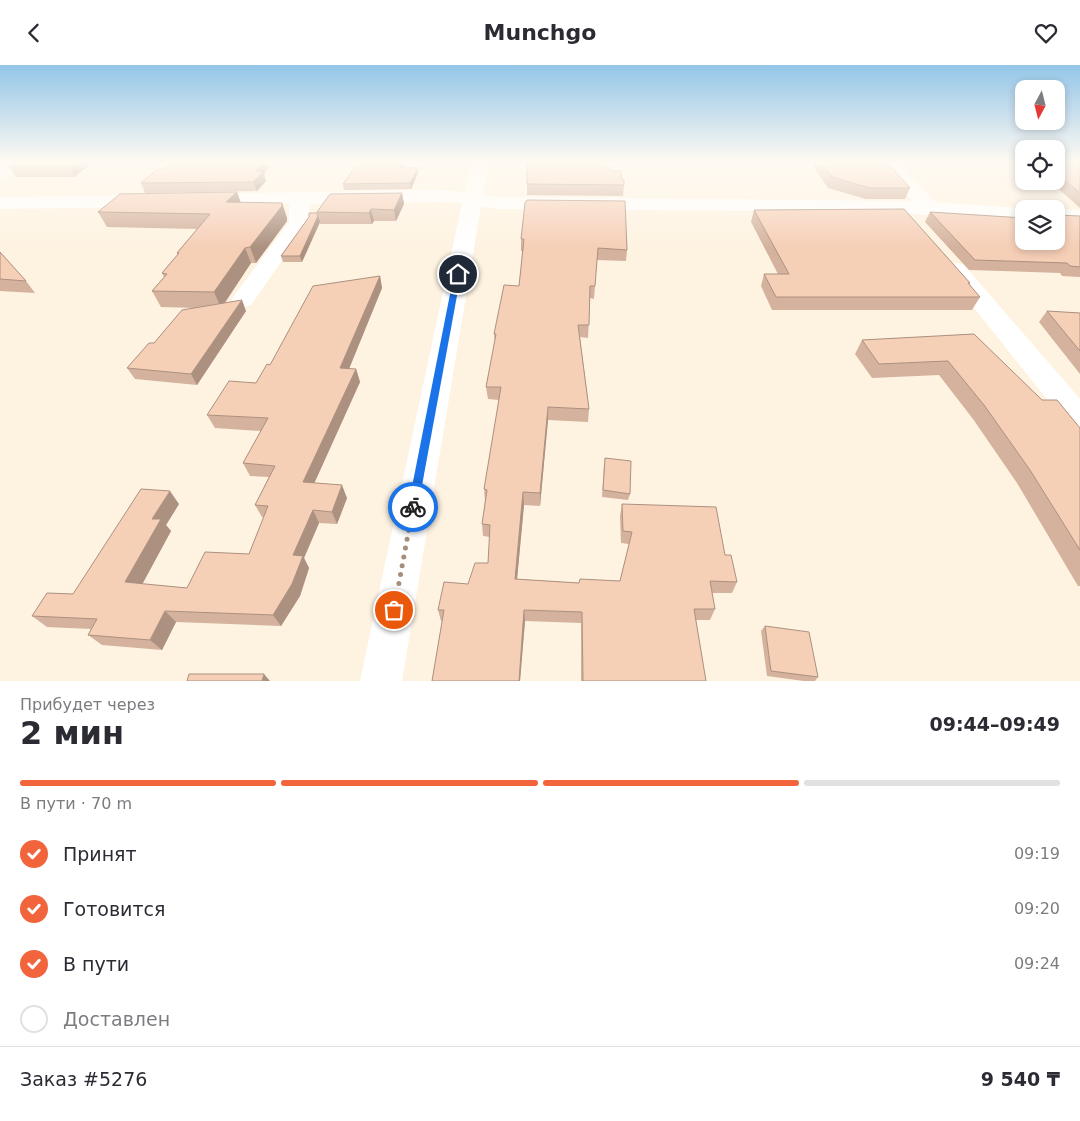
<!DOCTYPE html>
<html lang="ru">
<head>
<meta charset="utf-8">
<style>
	:root { --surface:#fff; --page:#f7f7f7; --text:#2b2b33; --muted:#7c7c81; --line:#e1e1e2; --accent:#f2643c }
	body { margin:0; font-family:"DejaVu Sans",sans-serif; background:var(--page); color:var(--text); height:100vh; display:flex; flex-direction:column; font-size:19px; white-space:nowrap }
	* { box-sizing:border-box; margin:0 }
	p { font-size:16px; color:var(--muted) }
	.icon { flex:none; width:28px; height:28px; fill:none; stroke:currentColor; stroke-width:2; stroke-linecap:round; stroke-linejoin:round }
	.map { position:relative; height:616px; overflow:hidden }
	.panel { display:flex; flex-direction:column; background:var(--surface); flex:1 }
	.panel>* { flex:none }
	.needle { width:32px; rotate:187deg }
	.fabs { position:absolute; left:1015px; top:15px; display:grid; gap:10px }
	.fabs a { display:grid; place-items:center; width:50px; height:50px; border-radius:10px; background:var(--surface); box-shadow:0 2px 8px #0003; font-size:25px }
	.pin { position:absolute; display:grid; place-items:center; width:42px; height:42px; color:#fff; margin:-21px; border:2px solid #fff; border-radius:50%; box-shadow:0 1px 5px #0007 }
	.courier { position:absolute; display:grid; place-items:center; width:50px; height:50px; margin:-25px; border:4px solid #1a73e8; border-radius:50%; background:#fff; color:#222; box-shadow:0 1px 6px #0007 }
	.head em { font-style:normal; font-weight:700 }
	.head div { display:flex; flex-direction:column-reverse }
	.head { display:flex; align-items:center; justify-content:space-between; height:85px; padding:0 20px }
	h1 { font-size:32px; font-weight:700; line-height:38px }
	.bar { display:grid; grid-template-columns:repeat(4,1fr); gap:8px 5px; align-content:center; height:60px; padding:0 20px }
	.bar i { height:6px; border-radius:4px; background:var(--line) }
	.bar .current { background:var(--accent) }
	.bar p { grid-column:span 4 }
	.line { display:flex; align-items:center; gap:12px; padding:0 20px; border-top:1px solid var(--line) }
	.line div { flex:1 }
	ol { padding:0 20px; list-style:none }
	li { display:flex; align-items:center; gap:15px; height:55px }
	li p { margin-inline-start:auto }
	li .icon { padding:5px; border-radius:50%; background:var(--accent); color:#fff; stroke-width:4 }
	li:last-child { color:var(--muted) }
	li i { width:28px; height:28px; border:2px solid var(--line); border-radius:50% }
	header { display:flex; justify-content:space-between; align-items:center; height:65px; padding:0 20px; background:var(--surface); font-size:22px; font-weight:700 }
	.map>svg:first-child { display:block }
</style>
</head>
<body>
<header><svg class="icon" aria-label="back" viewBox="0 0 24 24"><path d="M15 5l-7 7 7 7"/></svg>Munchgo<svg class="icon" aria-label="heart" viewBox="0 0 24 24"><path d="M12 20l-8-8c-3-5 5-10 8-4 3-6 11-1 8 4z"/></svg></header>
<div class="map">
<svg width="1080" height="616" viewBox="0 0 1080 616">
	<rect width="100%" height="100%" fill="#fef3e1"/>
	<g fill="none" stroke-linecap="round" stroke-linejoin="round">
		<g fill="#fff" fill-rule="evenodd">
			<polygon points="8,97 28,97 6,114 0,115 0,102"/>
			<path d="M472,97H488L483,129L497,132L912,136L882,97H900L926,128L937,137L1031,144H1024V154L941,149C930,152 910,148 898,147L497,144L481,141L402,616H360L462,138L439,137L309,139V157L251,240L243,242L235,240L231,235L289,157V139L201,141L194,139L191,135L194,131L201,129L439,125L465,127Z"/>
			<polygon points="148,130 155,132 158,136 155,140 148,142 0,144 0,132"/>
			<polygon points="1056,144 1080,145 1080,157 1056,156"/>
			<polygon points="956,198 964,200 1080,334 1080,365 1069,362 948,210 945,205 948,200"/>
		</g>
	</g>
	<g fill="#d4b29d">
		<polygon points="17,97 93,97 74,112 16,112 9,102"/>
		<polygon points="196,97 267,97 269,102 264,109 266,116 257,126 145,128 141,118 195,98"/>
		<polygon points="359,97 406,97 403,102 418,108 411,124 344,125 343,119"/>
		<polygon points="815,97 887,97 910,123 905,134 866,134 828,123 813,101"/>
		<polygon points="1056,97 1080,97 1080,143 1050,116 1056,116"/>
		<polygon points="527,98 542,98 605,103 622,115 624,120 623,131 527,130"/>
		<polygon points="237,127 241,138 282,138 287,153 287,156 256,198 251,198 225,238 246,246 197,320 135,314 127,303 154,278 196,243 161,242 152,226 164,212 162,208 178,190 177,188 197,164 107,162 98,147"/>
		<polygon points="402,128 404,139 396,156 374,156 372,159 320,159 320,157 302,197 283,197 281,191 309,152 317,147"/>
		<polygon points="754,145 970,218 969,219 980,232 972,245 772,245 761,221 764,209 778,209 751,157"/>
		<polygon points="930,147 1024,176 1080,151 1080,212 1062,211 1060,208 969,205 925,157"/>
		<polygon points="521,174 627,185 626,196 597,195 594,234 590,233 588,273 580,272 589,344 588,357 548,355 540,441 524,440 517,514 579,518 620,516 629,479 621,478 620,451 622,439 725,490 737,517 732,528 712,528 715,544 710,555 696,555 706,616 581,616 581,558 525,556 520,616 432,616 442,556 441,556 438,545 468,519 488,498 490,472 483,471 482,459 485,436 484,424 499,335 488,334 486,322 495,278 494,269 519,221 523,186 521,186"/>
		<polygon points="0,187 26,216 35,228 0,226"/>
		<polygon points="380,211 382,223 349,304 356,304 360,317 314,418 347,433 337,459 319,458 304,493 309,503 300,531 281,561 176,557 162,585 102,580 88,570 91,564 47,562 32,551 73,529 179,439 166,460 171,466 142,519 187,523 249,489 264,452 262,452 255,440 269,412 250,411 243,398 261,366 215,363 207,350 256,318 270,300"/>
		<polygon points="1047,246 1080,248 1080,309 1039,257"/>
		<polygon points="974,269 1042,335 1080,363 1080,521 1078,521 1017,418 973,354 939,310 872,313 855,289 862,275"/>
		<polygon points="604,400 630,429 628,435 602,432"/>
		<polygon points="765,561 818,612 815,616 804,616 767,611 761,566"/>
	</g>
	<g fill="#ac9180">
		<polygon points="75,97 93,97 74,112 69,102"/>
		<polygon points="261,97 267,97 269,102 264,109 266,116 257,126 253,117 255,106"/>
		<polygon points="402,97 406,97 400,108 399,102"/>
		<polygon points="418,103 418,108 411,124 410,118"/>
		<polygon points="237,127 242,142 226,137"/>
		<polygon points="402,128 404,139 396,156 394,145"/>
		<polygon points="282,138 287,153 287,156 256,198 250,182"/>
		<polygon points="371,144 374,156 372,159 369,148"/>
		<polygon points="318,151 320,157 302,197 300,191"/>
		<polygon points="245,183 251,198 221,243 214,227"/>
		<polygon points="380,211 382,223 344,316 340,303"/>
		<polygon points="242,235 246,246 197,320 191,309"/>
		<polygon points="356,304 360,317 309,430 303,417"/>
		<polygon points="548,342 548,355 540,441 540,428"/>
		<polygon points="342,420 347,433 337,459 332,447"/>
		<polygon points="170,426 179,439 166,460 171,466 137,529 125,517 152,454"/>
		<polygon points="523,427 524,440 516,525 515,514"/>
		<polygon points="313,445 319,458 304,493 309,503 300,531 281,561 273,550 293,490"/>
		<polygon points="524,545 525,556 520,616 519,616"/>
		<polygon points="165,546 176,557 162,585 150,575"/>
		<polygon points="264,609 270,616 262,616"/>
	</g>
	<g fill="#f6cfb7" stroke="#ac9180">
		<polygon points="17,97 75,97 69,102 9,102"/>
		<polygon points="172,97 195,98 196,97 263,97 255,106 263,107 253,117 141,118 158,104 164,104"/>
		<polygon points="359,97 402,97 399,102 418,103 410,118 343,119"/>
		<polygon points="542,97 605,97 605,103 610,103 610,106 621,106 622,115 624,115 624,120 527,119 527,98 542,98"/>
		<polygon points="821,97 887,97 910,123 870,123 832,112"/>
		<polygon points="1056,97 1080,97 1080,128 1056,108"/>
		<polygon points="237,127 226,137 282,138 282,141 250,182 245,183 214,227 152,226 167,209 162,208 179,188 177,188 210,149 98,147 120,129"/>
		<polygon points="402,128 394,145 371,144 369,148 317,147 330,129"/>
		<polygon points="527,135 625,136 627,185 598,183 595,221 590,221 589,260 578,260 589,344 548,342 540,428 523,427 515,514 579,518 580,514 620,516 632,467 623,466 622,439 716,442 725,490 731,490 737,517 710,516 715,544 694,544 706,616 583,616 582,547 524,545 519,616 432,616 444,545 438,545 444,517 468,519 475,498 488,498 490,460 482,459 487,425 484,424 501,322 486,322 496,269 494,269 504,220 519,221 524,174 521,174 525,138"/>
		<polygon points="904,144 970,218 968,218 980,232 776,232 764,209 789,209 754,145"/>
		<polygon points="930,147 1024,153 1024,176 1056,176 1056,150 1080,151 1080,202 1070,201 1067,198 975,195"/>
		<polygon points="309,148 317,148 318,151 300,191 281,191 309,152"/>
		<polygon points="0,187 26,216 0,214"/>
		<polygon points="380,211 340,303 356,304 303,417 342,420 332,447 313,445 293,490 303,491 292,519 273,550 165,546 150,575 88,570 97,554 32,551 47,528 73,529 141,424 170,426 152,454 161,454 125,517 187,523 205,487 249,489 268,441 255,440 275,401 243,398 268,353 207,350 229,316 256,318 267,299 270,300 313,221"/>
		<polygon points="242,235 191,309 127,303 149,278 154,278 182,245"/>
		<polygon points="1047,246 1080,248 1080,286"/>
		<polygon points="974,269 1042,335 1057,335 1080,363 1080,485 1030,405 984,340 948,296 879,299 862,275"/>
		<polygon points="605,393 631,396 630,429 603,425"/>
		<polygon points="765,561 809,567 818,612 771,606"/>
		<polygon points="189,609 264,609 262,616 187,616"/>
	</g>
	<linearGradient id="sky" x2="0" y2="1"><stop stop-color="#93c6e8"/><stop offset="0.53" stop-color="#fffaf2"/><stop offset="1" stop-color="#fffaf2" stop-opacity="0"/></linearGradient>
	<rect width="1080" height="183" fill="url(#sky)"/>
	<polygon fill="#1a73e8" points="458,207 461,209 418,442 413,446 408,442 454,209"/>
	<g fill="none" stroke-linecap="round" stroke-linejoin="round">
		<polyline stroke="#a68e7c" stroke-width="5" stroke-dasharray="0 9" points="394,545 413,442"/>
	</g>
</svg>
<div class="fabs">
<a><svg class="needle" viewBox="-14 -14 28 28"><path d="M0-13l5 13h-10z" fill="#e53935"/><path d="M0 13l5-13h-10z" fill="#7c7c81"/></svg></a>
<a><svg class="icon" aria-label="locate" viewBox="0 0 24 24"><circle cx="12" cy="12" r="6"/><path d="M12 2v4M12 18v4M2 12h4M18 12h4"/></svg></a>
<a><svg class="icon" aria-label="layers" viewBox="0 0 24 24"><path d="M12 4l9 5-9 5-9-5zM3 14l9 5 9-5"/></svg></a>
</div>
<div class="pin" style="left:394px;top:545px;background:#ea580c"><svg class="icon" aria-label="bag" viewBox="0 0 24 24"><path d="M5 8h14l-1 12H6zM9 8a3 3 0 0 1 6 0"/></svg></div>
<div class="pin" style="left:458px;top:209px;background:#1f2937"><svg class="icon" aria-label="home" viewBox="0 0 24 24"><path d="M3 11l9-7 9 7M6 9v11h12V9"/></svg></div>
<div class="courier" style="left:413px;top:442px"><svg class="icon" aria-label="bike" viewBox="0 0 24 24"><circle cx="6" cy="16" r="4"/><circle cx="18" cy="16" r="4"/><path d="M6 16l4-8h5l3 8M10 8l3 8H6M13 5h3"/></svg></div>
</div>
<section class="panel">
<div class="head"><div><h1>2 мин</h1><p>Прибудет через</p></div><em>09:44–09:49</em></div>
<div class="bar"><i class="current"></i><i class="current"></i><i class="current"></i><i></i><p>В пути · 70 m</p></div>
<ol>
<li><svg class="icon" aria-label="check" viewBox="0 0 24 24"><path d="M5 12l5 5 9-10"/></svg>Принят<p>09:19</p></li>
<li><svg class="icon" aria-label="check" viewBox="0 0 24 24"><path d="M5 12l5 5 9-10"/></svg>Готовится<p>09:20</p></li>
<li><svg class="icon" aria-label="check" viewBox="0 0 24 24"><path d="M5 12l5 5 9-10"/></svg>В пути<p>09:24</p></li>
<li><i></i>Доставлен</li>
</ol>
<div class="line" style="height:65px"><div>Заказ #5276</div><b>9 540 ₸</b></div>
</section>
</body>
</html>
